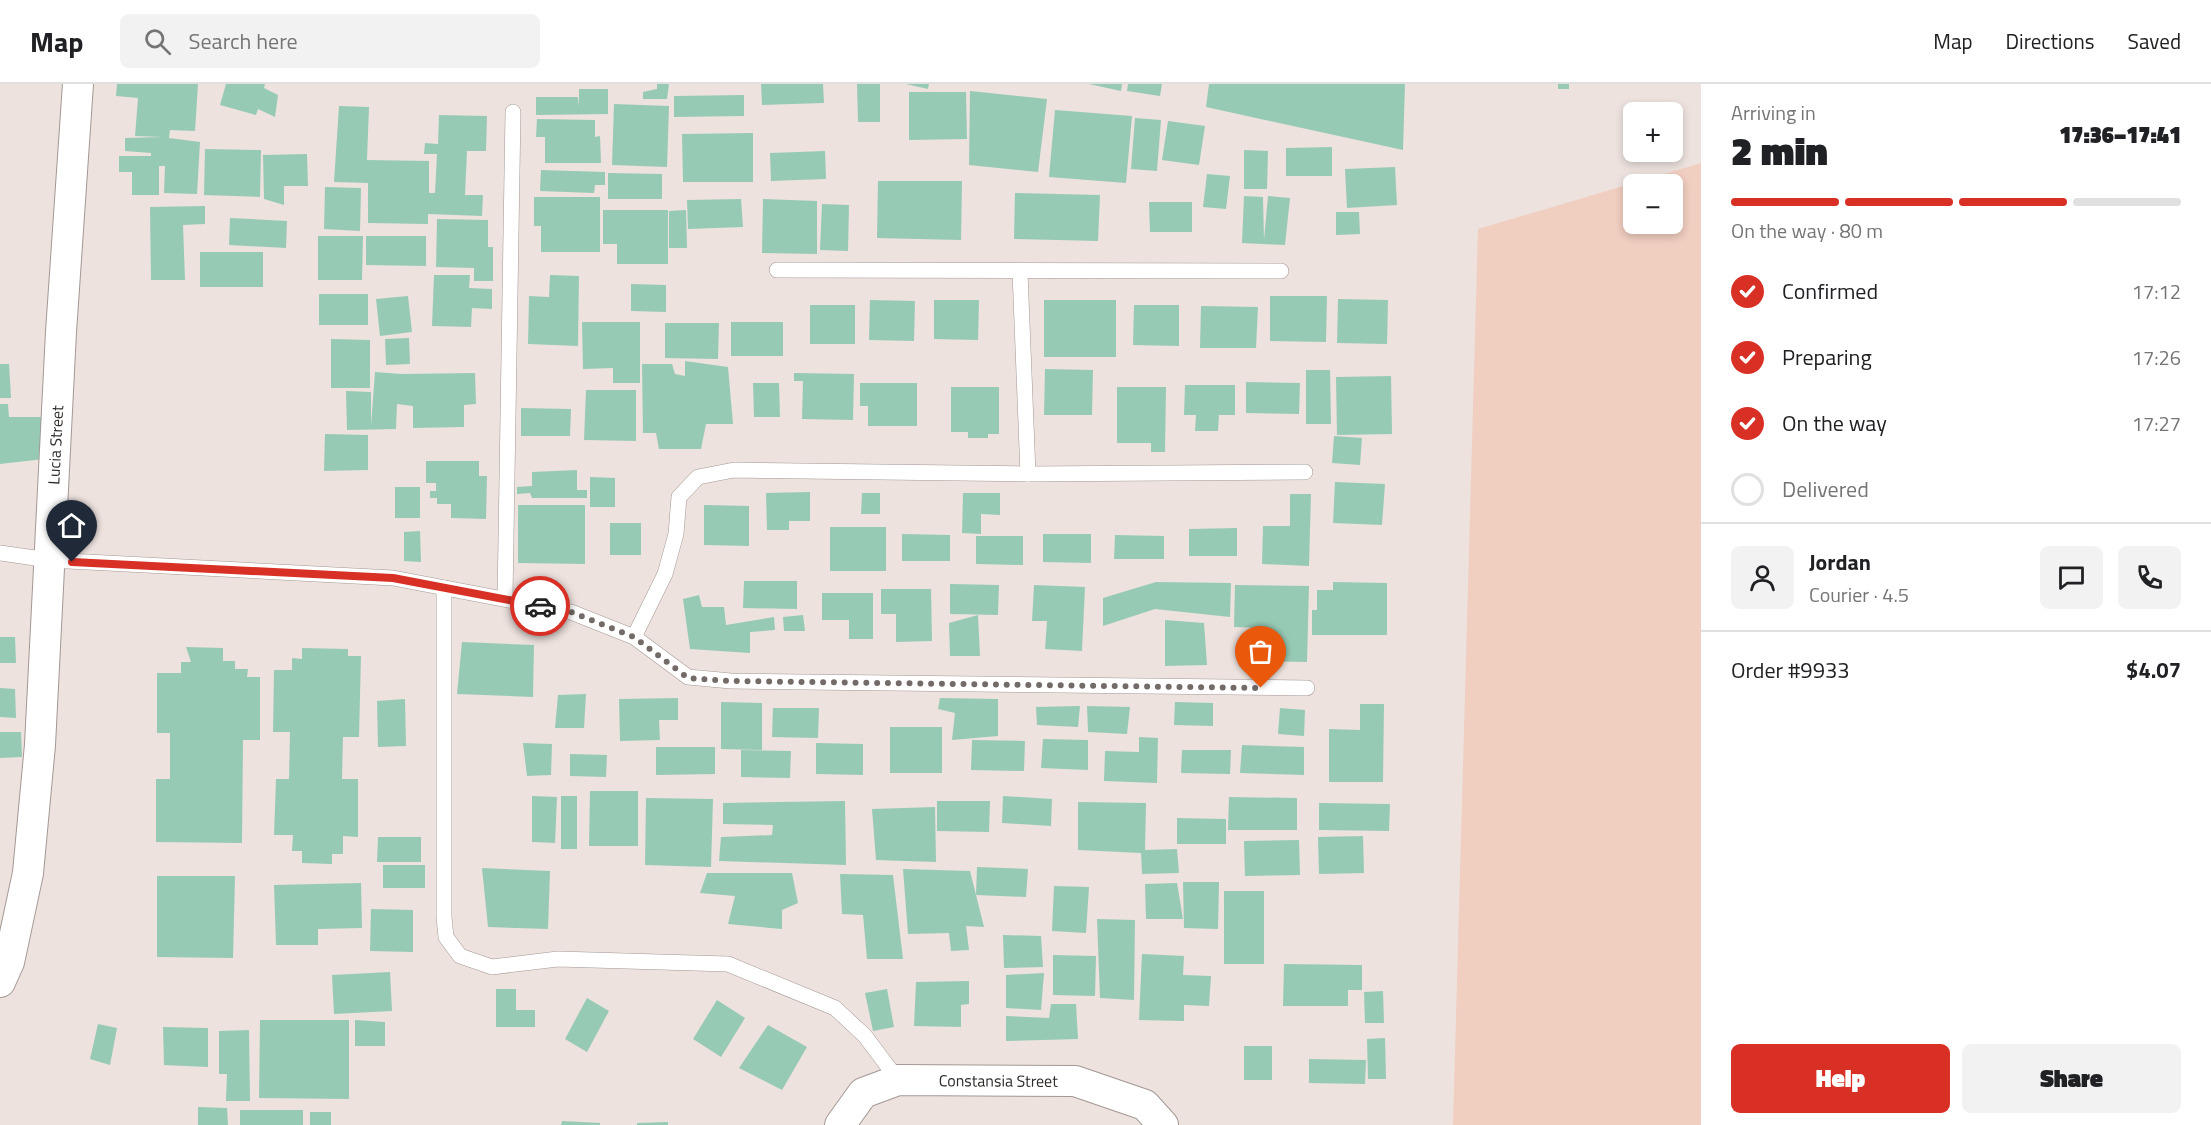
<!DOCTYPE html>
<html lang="en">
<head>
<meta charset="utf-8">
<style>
	:root { --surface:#fff; --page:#f2f2f2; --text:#202124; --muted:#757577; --line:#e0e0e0; --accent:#d93025 }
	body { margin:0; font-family:"Titillium Web",sans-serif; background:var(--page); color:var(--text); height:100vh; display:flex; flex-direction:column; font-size:22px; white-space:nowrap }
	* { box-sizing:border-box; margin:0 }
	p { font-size:20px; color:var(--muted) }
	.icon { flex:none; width:33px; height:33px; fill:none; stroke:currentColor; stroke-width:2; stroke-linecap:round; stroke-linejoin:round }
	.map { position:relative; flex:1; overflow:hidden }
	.panel { display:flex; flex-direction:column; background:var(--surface); width:510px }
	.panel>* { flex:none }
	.tools { position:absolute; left:1623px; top:18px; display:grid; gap:12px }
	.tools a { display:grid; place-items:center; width:60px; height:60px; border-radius:9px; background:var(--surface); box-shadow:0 3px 9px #0003; font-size:30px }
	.pin { position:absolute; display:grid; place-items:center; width:51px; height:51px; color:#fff; margin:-62px -26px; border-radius:50% 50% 50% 0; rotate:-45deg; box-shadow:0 0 6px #0007 }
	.pin .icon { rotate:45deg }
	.courier { position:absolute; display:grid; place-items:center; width:60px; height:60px; margin:-30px; border:4px solid #d93025; border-radius:50%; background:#fff; color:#222; box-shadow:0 2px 8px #0007 }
	.head em { font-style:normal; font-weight:800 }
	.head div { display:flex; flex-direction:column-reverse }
	.head { display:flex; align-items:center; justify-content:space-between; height:102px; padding:0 30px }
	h1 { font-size:39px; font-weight:800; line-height:45px }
	.bar { display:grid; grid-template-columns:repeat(4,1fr); gap:9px 6px; align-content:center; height:72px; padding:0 30px }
	.bar i { height:8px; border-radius:4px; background:var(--line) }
	.bar .active { background:var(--accent) }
	.bar p { grid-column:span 4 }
	.line { display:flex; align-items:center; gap:15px; padding:0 30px; border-top:2px solid var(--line) }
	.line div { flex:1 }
	.round { display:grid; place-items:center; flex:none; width:63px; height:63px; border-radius:9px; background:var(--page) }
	ol { padding:0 30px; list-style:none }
	li { display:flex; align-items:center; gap:18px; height:66px }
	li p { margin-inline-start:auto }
	li .icon { padding:6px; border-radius:50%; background:var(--accent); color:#fff; stroke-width:4 }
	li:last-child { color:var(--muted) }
	li i { width:33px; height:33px; border:3px solid var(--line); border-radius:50% }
	.action { display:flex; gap:12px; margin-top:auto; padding:12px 30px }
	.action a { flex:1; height:69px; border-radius:9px; background:var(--accent); color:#fff; font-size:24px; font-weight:800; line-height:69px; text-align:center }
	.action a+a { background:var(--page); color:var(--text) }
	header { display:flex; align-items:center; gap:36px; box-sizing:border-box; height:84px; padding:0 30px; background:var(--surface); border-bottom:2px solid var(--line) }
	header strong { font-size:28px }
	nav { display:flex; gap:33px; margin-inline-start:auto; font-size:21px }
	.search { width:420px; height:54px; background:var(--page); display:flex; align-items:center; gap:15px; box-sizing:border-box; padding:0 21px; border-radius:9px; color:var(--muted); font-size:22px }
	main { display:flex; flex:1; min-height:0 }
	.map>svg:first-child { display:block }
</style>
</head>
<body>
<header>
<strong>Map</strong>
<div class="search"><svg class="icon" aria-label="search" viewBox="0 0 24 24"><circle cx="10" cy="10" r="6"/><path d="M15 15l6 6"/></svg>Search here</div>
<nav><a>Map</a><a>Directions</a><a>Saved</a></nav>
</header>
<main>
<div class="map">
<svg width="1701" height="1041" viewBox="0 0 1701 1041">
	<rect width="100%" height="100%" fill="#ede2de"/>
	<path fill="#f0cec0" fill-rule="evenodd" d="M1701,79V1041H1453L1478,145ZM1634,100H1672V140H1634Z"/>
	<g fill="#97cab5">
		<polygon points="117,0 198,0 195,47 170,46 169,54 200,58 197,110 164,109 165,82 159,82 159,111 132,111 132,88 119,88 119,72 151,72 151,69 125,67 125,54 163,53 135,52 138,14 116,12"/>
		<polygon points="226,0 265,0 264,4 278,11 275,33 258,25 256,31 220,21"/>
		<polygon points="657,0 669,0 667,15 643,15 643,8 657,5"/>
		<polygon points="761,0 823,0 824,19 762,21"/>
		<polygon points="857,0 880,0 880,38 858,38"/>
		<polygon points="906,0 929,0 928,5"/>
		<polygon points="1089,0 1122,0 1121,7"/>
		<polygon points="1128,0 1162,0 1160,12 1127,7"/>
		<polygon points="1209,0 1405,0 1403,66 1206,23"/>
		<rect x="1558" y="0" width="11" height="5"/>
		<polygon points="579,5 608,5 608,30 536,31 536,13 578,13 579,23"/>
		<polygon points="970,7 1047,15 1038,88 969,81"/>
		<polygon points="909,8 966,8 967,55 909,56"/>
		<polygon points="744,11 744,32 674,33 674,12"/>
		<polygon points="614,20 669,22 667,83 612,81"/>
		<polygon points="339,22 369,23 367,76 429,77 429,109 435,109 437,70 424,70 425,59 438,60 439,31 487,32 486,67 467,67 465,111 483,111 482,132 428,130 428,140 368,139 368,99 334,98"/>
		<polygon points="1055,26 1132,32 1126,99 1049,93"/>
		<polygon points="1135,34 1161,36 1157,87 1131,85"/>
		<polygon points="537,35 595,36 595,53 600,52 601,79 545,79 545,53 536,53"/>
		<polygon points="1168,37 1205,42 1199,81 1162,76"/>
		<polygon points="753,49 753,98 683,98 682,50"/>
		<polygon points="1332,63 1332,92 1286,92 1286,64"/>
		<polygon points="205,65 261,66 260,113 204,111"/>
		<polygon points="1244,66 1268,67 1267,105 1244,105"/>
		<polygon points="825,67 826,95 771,97 770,69"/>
		<polygon points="307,70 308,102 284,102 284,121 264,115 263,71"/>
		<polygon points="1395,83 1397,121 1347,124 1345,85"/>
		<polygon points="541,86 605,88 605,101 595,101 594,109 540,107"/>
		<polygon points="608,89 662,90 662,115 608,115"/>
		<polygon points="1207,90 1230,92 1226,125 1203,123"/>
		<polygon points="878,97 962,97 961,156 877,154"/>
		<polygon points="325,103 361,104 360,147 324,145"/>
		<polygon points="1015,109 1100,111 1098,157 1014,155"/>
		<polygon points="1244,112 1263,113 1264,156 1268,112 1290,114 1285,161 1242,159"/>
		<polygon points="534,113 600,113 600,168 541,168 541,142 534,142"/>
		<polygon points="741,115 743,143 688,145 687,116"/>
		<polygon points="763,115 817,117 817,170 762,169"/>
		<polygon points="1149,118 1192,118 1192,148 1150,148"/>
		<polygon points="822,120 849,121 848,167 820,166"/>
		<polygon points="205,122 205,140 183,141 185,196 151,196 150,123"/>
		<polygon points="603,126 668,126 668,180 617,180 617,160 603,160"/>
		<polygon points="686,126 687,164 669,164 669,127"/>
		<polygon points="1336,128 1359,128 1360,150 1336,151"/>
		<polygon points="230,134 287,137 286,164 229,161"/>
		<polygon points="437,135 488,136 488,163 493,163 493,197 474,197 474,184 436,183"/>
		<polygon points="318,152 363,152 362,196 318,196"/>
		<polygon points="366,152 426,152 426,182 366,181"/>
		<rect x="200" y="168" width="63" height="35"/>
		<polygon points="434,191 470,191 469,204 492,205 492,225 472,224 471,243 432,242"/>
		<polygon points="550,191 579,192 578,262 528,260 529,212 549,213"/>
		<polygon points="631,200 666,201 666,228 631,227"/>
		<rect x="319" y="210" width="49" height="31"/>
		<polygon points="408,212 412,248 380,252 376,215"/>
		<polygon points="1270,212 1327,212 1326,258 1270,257"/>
		<polygon points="1338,215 1388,216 1387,260 1337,259"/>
		<polygon points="870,216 915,217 914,257 869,256"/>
		<polygon points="934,216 979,216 978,256 934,255"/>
		<rect x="1044" y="216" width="72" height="57"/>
		<rect x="810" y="221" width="45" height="39"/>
		<polygon points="1134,221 1179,221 1179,262 1133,261"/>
		<polygon points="1201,222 1258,223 1256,264 1200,264"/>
		<polygon points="582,238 640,238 640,299 613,299 613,284 583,285"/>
		<rect x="731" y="238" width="52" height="34"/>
		<polygon points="665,239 719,239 718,275 665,274"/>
		<polygon points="409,254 410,280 386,281 385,255"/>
		<polygon points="331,255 370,256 370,304 331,304"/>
		<polygon points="685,277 728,283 733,340 706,340 701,365 659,365 656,349 643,349 642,280 672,280 675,290 685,292"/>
		<polygon points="0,280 9,280 11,314 0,314"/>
		<polygon points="1045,285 1093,286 1092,331 1044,331"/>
		<polygon points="1306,286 1330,286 1331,340 1306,340"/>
		<polygon points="375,288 401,290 475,289 476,320 464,321 464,343 413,344 413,322 397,320 396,345 347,346 346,307 371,308 371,342"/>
		<polygon points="794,289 854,290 853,336 802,335 803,297 794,297"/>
		<polygon points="1391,292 1392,350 1337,351 1336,293"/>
		<polygon points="1246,298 1300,299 1299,330 1246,329"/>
		<polygon points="753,299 779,299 780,333 754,333"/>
		<polygon points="860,299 917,299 917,342 868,342 868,322 860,322"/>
		<polygon points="1185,301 1235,301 1235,331 1219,331 1218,347 1195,347 1196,331 1184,331"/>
		<polygon points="951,303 999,303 999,350 988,350 988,354 968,354 968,348 951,348"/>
		<polygon points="1117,303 1166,303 1165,368 1151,368 1151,359 1117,359"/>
		<polygon points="586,306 636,306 636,357 584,356"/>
		<polygon points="0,320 8,320 9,333 43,333 44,375 0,380"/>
		<polygon points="521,324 571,325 570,352 521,352"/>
		<polygon points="325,350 368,351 368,386 324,387"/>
		<polygon points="1334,352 1362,354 1360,381 1332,379"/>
		<polygon points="426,377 479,377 479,392 487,392 486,435 451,434 451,420 437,420 437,414 430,414 430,407 436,407 436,399 426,399"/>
		<polygon points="577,386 577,406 587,406 587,414 532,414 530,409 517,410 517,403 532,402 532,388"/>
		<polygon points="590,393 615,394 615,423 590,423"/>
		<polygon points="1335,398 1385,400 1382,441 1333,439"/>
		<rect x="395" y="403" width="25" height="31"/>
		<polygon points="810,408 810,437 789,437 789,446 767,446 766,409"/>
		<polygon points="862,409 880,409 880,430 861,430"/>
		<polygon points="963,409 1000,409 1000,431 981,430 981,450 962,449"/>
		<polygon points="1290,410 1311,410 1309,482 1262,480 1263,442 1290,442"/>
		<polygon points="518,421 585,421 585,480 518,479"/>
		<polygon points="704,421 749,422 749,462 704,461"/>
		<rect x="610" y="439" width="31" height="32"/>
		<rect x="830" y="443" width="56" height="44"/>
		<polygon points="1237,444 1237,472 1189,472 1189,445"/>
		<polygon points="420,447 421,478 404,477 404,448"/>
		<polygon points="902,450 950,451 950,477 902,477"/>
		<polygon points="1043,450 1091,450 1091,479 1043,478"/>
		<polygon points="1115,451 1164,452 1164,475 1114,475"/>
		<polygon points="976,452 1023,452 1023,481 976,480"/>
		<polygon points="744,497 797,497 797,525 743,524"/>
		<polygon points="1156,498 1231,499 1230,533 1155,525 1103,542 1103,514"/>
		<polygon points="1333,498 1387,499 1387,551 1312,551 1312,526 1317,526 1317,506 1333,506"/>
		<polygon points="950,500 999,501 998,531 950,530"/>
		<polygon points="1034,501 1085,503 1082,567 1045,565 1047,537 1032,537"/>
		<polygon points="1235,501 1309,502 1307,578 1261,577 1261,544 1234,543"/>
		<polygon points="881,505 931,505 932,557 896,558 896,530 881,530"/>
		<polygon points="822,509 873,509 873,555 849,555 849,536 822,536"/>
		<polygon points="699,511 702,523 724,523 726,541 774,533 775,546 750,548 750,569 690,565 683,515"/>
		<polygon points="803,531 805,547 784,547 783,533"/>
		<polygon points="978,531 980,572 950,572 949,539"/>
		<polygon points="1165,536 1204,539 1207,581 1165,582"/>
		<polygon points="0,553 15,553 16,579 0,579"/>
		<polygon points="462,558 534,561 533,613 457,610"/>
		<polygon points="186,563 223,564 223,577 235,577 235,585 248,585 247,593 260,593 260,656 243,656 242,759 156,758 156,695 170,695 170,649 157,649 157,589 181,589 181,578 191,578"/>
		<polygon points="302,564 348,565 348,572 361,572 359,653 343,653 342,695 358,695 358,753 343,752 343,770 332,770 332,780 302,779 302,767 292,767 293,751 274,751 276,695 289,695 290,648 273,648 274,586 292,586 292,574 302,575"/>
		<polygon points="0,604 15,605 16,634 0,633"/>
		<polygon points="586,610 584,644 555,644 558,611"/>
		<polygon points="678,614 678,636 659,636 660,656 620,657 619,615"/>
		<polygon points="940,614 998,615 998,652 952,656 955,629 938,625"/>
		<polygon points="405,615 406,662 378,663 377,617"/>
		<polygon points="721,618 762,619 762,666 721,665"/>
		<polygon points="1175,618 1213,619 1213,642 1174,641"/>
		<polygon points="1360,620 1384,620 1383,698 1329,698 1329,645 1360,646"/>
		<polygon points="1080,622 1078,643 1037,641 1036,623"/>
		<polygon points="1087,622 1130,623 1127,650 1088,648"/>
		<polygon points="773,624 819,624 818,654 772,653"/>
		<polygon points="1280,624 1305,626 1304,652 1278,650"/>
		<rect x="890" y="643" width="52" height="46"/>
		<polygon points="0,648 21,648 22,673 0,674"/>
		<polygon points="1139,653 1158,654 1157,699 1104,697 1105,667 1139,668"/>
		<polygon points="1043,655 1088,656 1088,686 1041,684"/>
		<polygon points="972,656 1025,657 1024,687 971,686"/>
		<polygon points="523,659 552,660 551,691 527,692"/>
		<polygon points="816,659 863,660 863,691 816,690"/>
		<polygon points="1242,661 1304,663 1304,691 1240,689"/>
		<polygon points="656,663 715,663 715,690 656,691"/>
		<polygon points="741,666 791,667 790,694 741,693"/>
		<polygon points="1182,666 1231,666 1230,690 1181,689"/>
		<polygon points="570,670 607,671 606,693 570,692"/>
		<polygon points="590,707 638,707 638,762 589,762"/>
		<polygon points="532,712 557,713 555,759 532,758"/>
		<rect x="561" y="712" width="16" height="53"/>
		<polygon points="1003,712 1052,715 1051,742 1002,739"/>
		<polygon points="1229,713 1297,714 1297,746 1228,746"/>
		<polygon points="646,714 713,715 711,783 645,781"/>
		<polygon points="845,717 846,781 719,777 721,753 772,751 773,741 723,740 723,719"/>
		<polygon points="937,717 990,717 989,748 937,747"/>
		<polygon points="1078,718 1146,719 1145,766 1177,765 1179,789 1142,790 1141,769 1078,766"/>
		<polygon points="1319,719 1390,720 1389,747 1319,746"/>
		<polygon points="935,723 936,778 876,776 872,725"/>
		<polygon points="1177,734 1226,735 1226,760 1177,760"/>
		<polygon points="1363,752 1364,789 1319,790 1318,753"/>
		<polygon points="378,753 421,753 421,778 377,778"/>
		<polygon points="1299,756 1300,791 1245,792 1244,757"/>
		<rect x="383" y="781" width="42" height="23"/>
		<polygon points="977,783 1028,785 1026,813 976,811"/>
		<polygon points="482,784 550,787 548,845 488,843"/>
		<polygon points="903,785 970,787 984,843 966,842 969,866 951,867 949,849 908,850"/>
		<polygon points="707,789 792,789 798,819 782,826 782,845 728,840 735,812 700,809"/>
		<polygon points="840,790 893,791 903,875 867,875 863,831 842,830"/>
		<polygon points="157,792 235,792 233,874 157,873"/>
		<polygon points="1183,798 1219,798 1218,845 1184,844"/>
		<polygon points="361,799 362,844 318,845 318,861 276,861 274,801"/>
		<polygon points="1177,799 1183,835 1146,835 1145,800"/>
		<polygon points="1054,802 1089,803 1086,849 1052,847"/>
		<rect x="1224" y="807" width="40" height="73"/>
		<polygon points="371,825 413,826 413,868 370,867"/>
		<polygon points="1097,835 1135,836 1134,916 1100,914"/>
		<polygon points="1003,851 1041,852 1043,883 1004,884"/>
		<polygon points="1142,870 1184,872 1183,891 1211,892 1209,922 1184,921 1184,937 1139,936"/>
		<polygon points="1053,871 1096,872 1095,912 1053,911"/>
		<polygon points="1284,880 1362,881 1362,906 1348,906 1348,922 1283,922"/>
		<polygon points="390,888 392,927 334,930 332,891"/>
		<polygon points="1044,889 1041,926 1006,924 1006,891"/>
		<polygon points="969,897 969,920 961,921 961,943 914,942 916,898"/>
		<polygon points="496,905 516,905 516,926 535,926 535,943 496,943"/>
		<polygon points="887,905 894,943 873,947 865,909"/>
		<polygon points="1383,907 1384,939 1365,939 1364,908"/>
		<polygon points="587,914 609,927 587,968 565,955"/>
		<polygon points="717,916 745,934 721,973 693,955"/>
		<polygon points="1051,920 1076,920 1078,955 1006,957 1006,932 1049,934"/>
		<polygon points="260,936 349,936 349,1015 259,1014"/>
		<polygon points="355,936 385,938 385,962 355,962"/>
		<polygon points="98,940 117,944 110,981 90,975"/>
		<polygon points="768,941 807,963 782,1006 739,984"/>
		<polygon points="163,943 208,944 208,983 164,981"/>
		<polygon points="249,946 250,1017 226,1017 227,990 219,990 219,947"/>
		<polygon points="1385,954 1386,995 1368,995 1367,955"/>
		<rect x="1244" y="962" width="28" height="34"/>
		<polygon points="1309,975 1366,976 1365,1000 1309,999"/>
		<polygon points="198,1023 227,1024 228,1041 198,1041"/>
		<rect x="240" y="1026" width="63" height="15"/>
		<rect x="310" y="1028" width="21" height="13"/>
		<polygon points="562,1037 600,1039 600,1041 561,1041"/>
		<polygon points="668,1038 668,1041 637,1041 637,1039"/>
	</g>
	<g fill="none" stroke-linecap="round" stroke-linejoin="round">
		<defs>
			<g id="lane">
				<polyline points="777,186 1281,187"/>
				<polyline points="1020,188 1028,390"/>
				<polyline points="0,469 49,476 393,494 571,528 634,553 688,593 731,597 1307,604"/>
				<polyline points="444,504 444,833 446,853 460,872 492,883 558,875 728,880 835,924 865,952 898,996"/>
				<polyline points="505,515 513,28"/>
				<polyline points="634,553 665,490 676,450 679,413 698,393 734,386 1028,390 1305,388"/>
			</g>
			<g id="street">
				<path id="s1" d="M0,898L9,878L28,789L40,661L61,248L78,0"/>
				<path id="s2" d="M840,1041L863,1009L898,996L1075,997L1145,1021L1163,1041"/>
			</g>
		</defs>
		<use href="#lane" stroke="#a39894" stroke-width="16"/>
		<use href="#street" stroke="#a39894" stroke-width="32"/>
		<use href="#lane" stroke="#fff" stroke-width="15"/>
		<use href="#street" stroke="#fff" stroke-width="30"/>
	</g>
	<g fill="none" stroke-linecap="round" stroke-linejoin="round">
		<polyline stroke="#726b68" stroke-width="6" stroke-dasharray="0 10.8" points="540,522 571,528 634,553 688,594 731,597 1261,604"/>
		<polyline stroke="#d93025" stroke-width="8" points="72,478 393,494 540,522"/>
	</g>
	<g text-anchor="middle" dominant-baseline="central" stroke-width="4.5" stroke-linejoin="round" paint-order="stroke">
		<g font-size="16" fill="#2f2b29" stroke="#ede2de">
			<text stroke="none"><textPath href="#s1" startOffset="542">Lucia Street</textPath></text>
			<text stroke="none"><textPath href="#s2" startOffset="177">Constansia Street</textPath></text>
		</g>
	</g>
</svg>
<div class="tools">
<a>+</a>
<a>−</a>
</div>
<div class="pin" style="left:1261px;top:604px;background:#ea580c"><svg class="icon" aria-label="bag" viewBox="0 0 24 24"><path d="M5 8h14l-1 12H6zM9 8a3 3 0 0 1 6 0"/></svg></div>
<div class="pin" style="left:72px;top:478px;background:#1f2937"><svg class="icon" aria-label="home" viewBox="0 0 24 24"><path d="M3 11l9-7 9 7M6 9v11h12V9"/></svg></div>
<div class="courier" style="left:540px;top:522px"><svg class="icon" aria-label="car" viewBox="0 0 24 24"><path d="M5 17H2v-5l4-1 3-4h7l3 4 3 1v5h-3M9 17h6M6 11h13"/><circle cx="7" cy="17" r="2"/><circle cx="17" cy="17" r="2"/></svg></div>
</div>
<section class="panel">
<div class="head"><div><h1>2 min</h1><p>Arriving in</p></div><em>17:36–17:41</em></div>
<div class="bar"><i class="active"></i><i class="active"></i><i class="active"></i><i></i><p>On the way · 80 m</p></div>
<ol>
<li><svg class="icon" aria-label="check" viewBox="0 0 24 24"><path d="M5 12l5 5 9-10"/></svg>Confirmed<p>17:12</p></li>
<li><svg class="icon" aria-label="check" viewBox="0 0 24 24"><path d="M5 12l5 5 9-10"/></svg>Preparing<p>17:26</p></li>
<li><svg class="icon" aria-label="check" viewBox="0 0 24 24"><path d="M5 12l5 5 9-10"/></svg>On the way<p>17:27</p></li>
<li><i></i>Delivered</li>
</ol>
<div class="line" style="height:108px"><a class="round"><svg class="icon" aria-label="person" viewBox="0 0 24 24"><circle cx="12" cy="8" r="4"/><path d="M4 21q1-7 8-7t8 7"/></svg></a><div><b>Jordan</b><p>Courier · 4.5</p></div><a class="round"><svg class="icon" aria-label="chat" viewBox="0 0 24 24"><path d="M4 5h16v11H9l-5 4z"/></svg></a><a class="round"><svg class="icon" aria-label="phone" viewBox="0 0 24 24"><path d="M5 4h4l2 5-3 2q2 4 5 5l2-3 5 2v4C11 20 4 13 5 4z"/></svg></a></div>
<div class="line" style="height:78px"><div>Order #9933</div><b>$4.07</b></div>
<div class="action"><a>Help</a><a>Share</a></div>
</section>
</main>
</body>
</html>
